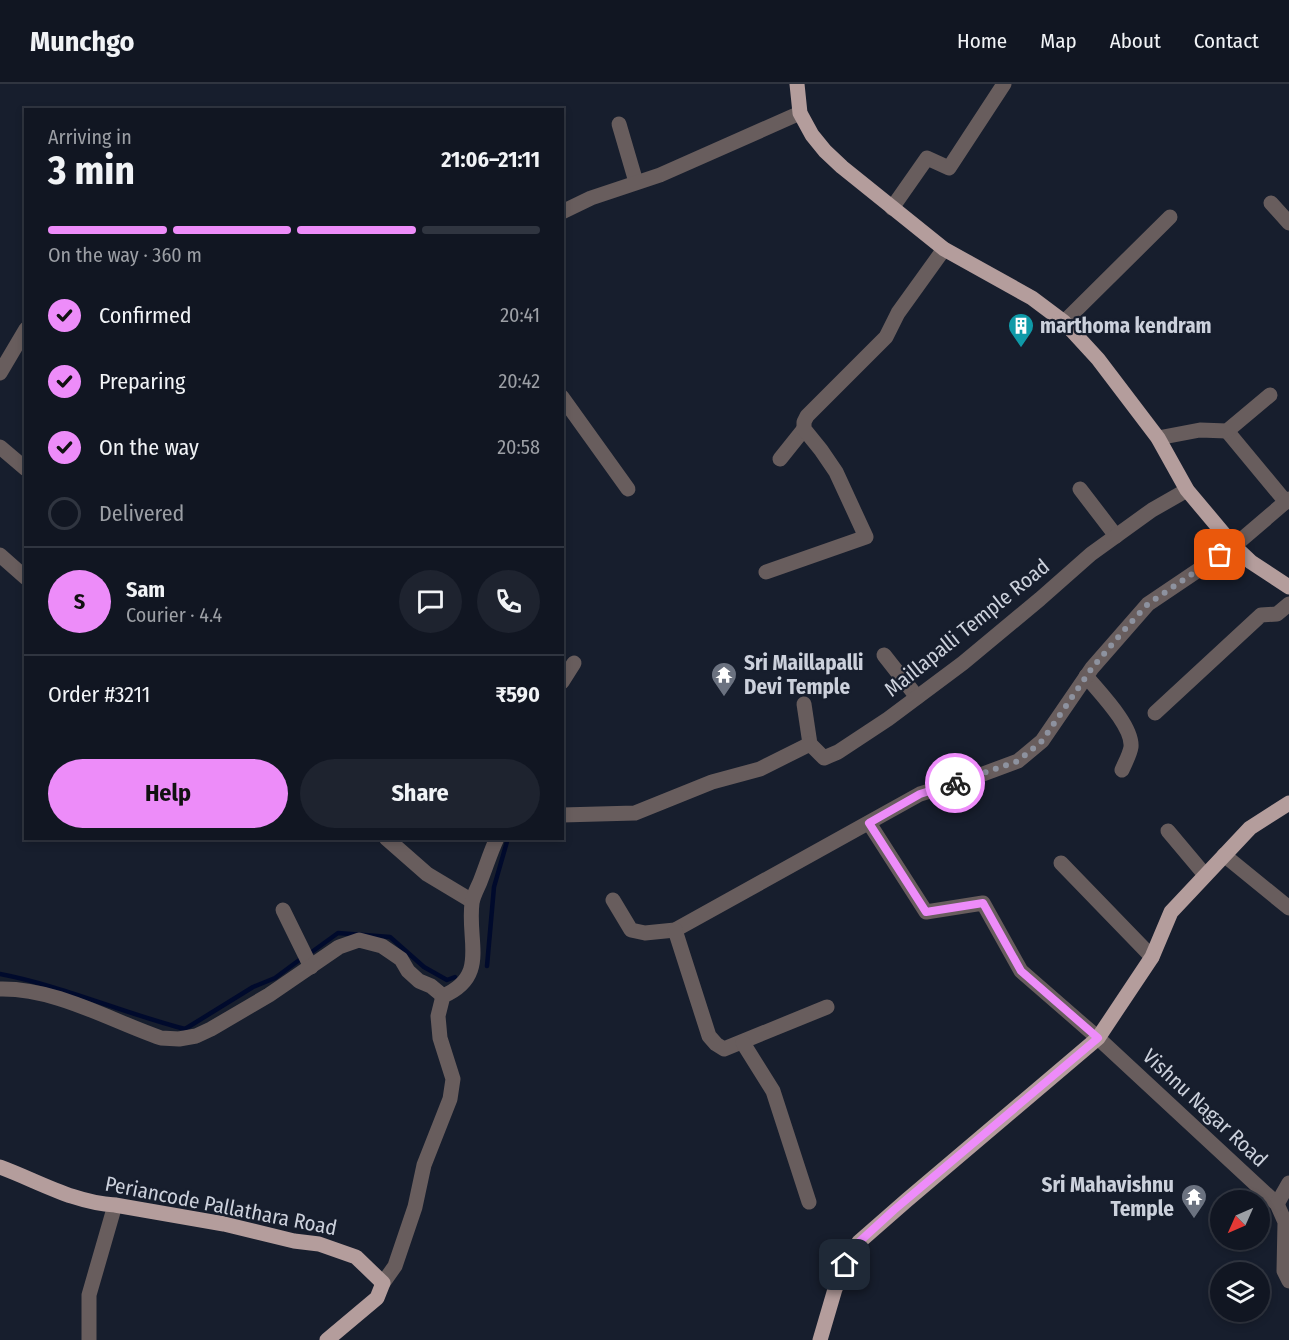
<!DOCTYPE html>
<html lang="en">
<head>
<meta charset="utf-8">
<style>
	:root { --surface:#111622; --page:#1e232f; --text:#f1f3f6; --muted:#9c9fa5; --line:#303540; --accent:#ed8cf9 }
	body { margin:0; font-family:"Fira Sans Condensed",sans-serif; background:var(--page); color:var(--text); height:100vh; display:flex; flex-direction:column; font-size:22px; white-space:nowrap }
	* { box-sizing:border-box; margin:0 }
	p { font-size:20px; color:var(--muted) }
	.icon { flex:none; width:33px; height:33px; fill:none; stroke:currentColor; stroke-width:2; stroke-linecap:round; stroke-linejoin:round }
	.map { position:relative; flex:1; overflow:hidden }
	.drawer { position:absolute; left:24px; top:24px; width:540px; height:732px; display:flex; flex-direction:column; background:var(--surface); border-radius:0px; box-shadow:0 3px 9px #0003,0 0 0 2px var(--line) }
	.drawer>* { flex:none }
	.needle { width:39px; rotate:225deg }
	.controls { position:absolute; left:1210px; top:1106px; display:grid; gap:12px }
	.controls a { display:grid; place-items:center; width:60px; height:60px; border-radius:50%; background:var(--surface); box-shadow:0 3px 9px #0003,0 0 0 2px var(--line); font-size:30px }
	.pin { position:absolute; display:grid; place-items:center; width:51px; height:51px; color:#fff; margin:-26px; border-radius:12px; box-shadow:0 3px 9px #0006 }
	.courier { position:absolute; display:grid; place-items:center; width:60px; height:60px; margin:-30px; border:4px solid #ed8cf9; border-radius:50%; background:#fff; color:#222; box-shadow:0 2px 8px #0007 }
	.overview em { font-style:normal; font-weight:700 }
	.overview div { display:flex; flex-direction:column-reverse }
	.overview { display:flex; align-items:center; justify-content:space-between; height:102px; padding:0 24px }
	h1 { font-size:39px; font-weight:700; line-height:45px }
	.bar { display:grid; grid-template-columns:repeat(4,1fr); gap:9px 6px; align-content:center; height:72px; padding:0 24px }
	.bar i { height:8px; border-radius:4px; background:var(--line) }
	.bar .active { background:var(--accent) }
	.bar p { grid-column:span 4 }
	.line { display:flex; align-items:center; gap:15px; padding:0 24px; border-top:2px solid var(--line) }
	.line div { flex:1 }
	.round { display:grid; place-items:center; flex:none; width:63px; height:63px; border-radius:32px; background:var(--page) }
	ol { padding:0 24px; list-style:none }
	li { display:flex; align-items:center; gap:18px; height:66px }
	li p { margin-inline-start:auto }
	li .icon { padding:6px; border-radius:50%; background:var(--accent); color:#111; stroke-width:4 }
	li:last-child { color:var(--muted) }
	li i { width:33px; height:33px; border:3px solid var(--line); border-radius:50% }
	.cta { display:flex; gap:12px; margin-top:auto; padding:12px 24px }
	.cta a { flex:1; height:69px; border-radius:36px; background:var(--accent); color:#111; font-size:24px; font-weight:700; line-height:69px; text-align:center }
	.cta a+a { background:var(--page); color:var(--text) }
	header { display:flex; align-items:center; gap:36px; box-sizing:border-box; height:84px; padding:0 30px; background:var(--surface); border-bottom:2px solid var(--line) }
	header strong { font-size:28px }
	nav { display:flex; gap:33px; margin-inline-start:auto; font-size:21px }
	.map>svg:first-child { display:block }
</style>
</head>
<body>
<header>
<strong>Munchgo</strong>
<nav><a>Home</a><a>Map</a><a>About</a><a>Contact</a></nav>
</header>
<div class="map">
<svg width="1289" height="1256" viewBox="0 0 1289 1256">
	<rect width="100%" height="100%" fill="#171e2d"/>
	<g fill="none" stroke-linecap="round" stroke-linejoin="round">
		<g stroke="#000a2c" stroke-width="4.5">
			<polyline points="309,870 338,849 390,853 424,883 447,896 455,893"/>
			<polyline points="487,882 494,803 508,754"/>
			<path d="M0,890C63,902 123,929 185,945L253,903L275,894L302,874"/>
		</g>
		<g stroke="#685d5d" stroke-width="15">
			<polyline points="619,40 636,98"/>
			<polyline points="1271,119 1289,139"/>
			<polyline points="892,124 927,74 949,84 1004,0"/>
			<polyline points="562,128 591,114 660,91 800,29"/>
			<polyline points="1064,238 1170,133"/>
			<polyline points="0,289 26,245"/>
			<polyline points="562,313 628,405"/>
			<polyline points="1227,347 1286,418"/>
			<polyline points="1158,354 1200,346 1227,347 1270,311"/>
			<polyline points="0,363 26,385"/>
			<polyline points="780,375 804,345"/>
			<polyline points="1080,405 1116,452"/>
			<polyline points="0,471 26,494"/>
			<polyline points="766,488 866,453 836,388 821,366 804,345 804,338 807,332 886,253 898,229 944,165"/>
			<polyline points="884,571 917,613"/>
			<path d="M1086,592C1099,608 1133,642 1131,663C1130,670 1125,679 1122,686"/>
			<polyline points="562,598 574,579"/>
			<polyline points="804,620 810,660"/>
			<polyline points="1155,629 1261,531 1277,530 1289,520"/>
			<polyline points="562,731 635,729 712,698 760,685 810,660 824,674 838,668 888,635 963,579 1040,515 1091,470 1152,426 1187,406"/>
			<polyline points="869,739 926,828 983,819 1021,887 1098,954 1277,1120 1285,1138 1284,1187 1289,1197"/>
			<polyline points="1168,747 1205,791"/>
			<polyline points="386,754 427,790 472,817"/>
			<polyline points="1224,771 1289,824"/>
			<polyline points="1061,779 1152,873"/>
			<polyline points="613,816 631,846 645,849 675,846 920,710 975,693 1018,677 1042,657 1092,584 1148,520 1234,462 1289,415"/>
			<polyline points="283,826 311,883"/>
			<polyline points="675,846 709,952 716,960 724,965 827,923"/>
			<path d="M0,905C56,904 109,936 161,954L179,955L196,952L211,945L269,911L339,863L359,856L382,862L401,875L408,887L419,897L431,902L443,912"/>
			<polyline points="743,959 773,1007 809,1118"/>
			<polyline points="1277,1120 1289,1099"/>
			<path d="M383,1199L395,1182L415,1123L424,1081L450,1015L453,995L440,954L438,932L443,912C489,892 467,858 472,819C473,812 477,805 480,798C486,783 490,769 497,754"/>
			<polyline points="89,1256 89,1211 115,1121"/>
		</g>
		<g stroke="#b49d9c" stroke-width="15">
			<polyline points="797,0 800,29 812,51 825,67 842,83 944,165 1032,214 1064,238 1098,275 1158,354 1187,406 1234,462 1251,478 1289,503"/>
			<path d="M0,1083C38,1097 74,1119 115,1121L224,1140L294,1157L319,1160L356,1173L383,1199L377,1214L327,1256"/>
			<polyline points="820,1256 835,1205 845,1181 859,1158 907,1116 1098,954 1152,873 1171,828 1250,744 1289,719"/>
		</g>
	</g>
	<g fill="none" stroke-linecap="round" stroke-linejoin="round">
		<polyline stroke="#8d929f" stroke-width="6" stroke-dasharray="0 10.8" points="955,699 1018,677 1042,657 1092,584 1126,544 1148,520 1220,471"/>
		<polyline stroke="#ed8cf9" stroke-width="8" points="845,1181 859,1158 894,1126 1098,954 1021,887 983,819 926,828 869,739 920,710 955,699"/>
	</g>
	<defs>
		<symbol id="building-pin" viewBox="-11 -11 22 30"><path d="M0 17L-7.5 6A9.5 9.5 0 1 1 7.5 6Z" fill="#0f9aa8" stroke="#171e2d"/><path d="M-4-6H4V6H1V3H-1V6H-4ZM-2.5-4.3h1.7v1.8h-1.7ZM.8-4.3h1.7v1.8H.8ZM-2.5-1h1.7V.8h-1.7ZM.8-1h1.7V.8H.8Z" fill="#fff"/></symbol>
		<symbol id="temple-pin" viewBox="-11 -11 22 30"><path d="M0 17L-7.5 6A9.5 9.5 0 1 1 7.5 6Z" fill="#6b7280" stroke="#171e2d"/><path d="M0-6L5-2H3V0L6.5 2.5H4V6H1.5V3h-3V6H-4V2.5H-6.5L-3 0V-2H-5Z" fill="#fff"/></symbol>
	</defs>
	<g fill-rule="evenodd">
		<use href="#building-pin" x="1006" y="227" width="30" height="40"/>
		<use href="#temple-pin" x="709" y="576" width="30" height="40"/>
		<use href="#temple-pin" x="1179" y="1098" width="30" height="40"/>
	</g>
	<g text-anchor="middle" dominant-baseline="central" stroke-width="4.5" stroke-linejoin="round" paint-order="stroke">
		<g font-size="21" font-weight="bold" fill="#ccd1dc" stroke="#171e2d" text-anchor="start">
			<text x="1040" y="242">marthoma kendram</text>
			<text x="744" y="579">Sri Maillapalli<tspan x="744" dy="24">Devi Temple</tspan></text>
			<text x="1174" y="1101" text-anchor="end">Sri Mahavishnu<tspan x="1174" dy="24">Temple</tspan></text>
		</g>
		<g font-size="21" fill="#ccd1dc" stroke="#171e2d">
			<text transform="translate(967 544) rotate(-39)">Maillapalli Temple Road</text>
			<text transform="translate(1205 1024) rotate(43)">Vishnu Nagar Road</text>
			<text transform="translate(221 1122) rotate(11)">Periancode Pallathara Road</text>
		</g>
	</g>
</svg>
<div class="controls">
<a><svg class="needle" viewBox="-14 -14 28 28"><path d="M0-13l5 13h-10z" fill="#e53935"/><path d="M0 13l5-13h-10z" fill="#9c9fa5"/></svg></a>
<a><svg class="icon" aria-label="layers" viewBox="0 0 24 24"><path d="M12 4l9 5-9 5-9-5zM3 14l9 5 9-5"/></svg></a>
</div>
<div class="pin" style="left:1220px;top:471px;background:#ea580c"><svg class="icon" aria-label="bag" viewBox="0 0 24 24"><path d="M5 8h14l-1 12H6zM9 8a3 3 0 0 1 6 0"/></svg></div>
<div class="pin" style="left:845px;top:1181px;background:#1f2937"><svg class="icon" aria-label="home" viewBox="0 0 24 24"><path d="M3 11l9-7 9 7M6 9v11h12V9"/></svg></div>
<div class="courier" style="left:955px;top:699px"><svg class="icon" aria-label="bike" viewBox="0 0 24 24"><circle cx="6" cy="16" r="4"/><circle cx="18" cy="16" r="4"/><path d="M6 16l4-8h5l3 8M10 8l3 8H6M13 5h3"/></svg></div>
<section class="drawer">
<div class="overview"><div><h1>3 min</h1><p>Arriving in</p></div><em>21:06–21:11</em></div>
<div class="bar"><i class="active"></i><i class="active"></i><i class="active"></i><i></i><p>On the way · 360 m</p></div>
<ol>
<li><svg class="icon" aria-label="check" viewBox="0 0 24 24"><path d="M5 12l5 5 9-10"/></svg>Confirmed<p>20:41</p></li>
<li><svg class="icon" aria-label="check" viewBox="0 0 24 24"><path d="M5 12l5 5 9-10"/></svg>Preparing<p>20:42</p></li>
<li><svg class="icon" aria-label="check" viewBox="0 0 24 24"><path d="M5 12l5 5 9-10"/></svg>On the way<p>20:58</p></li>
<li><i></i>Delivered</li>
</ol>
<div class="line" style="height:108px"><b class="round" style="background:var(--accent);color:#111">S</b><div><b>Sam</b><p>Courier · 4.4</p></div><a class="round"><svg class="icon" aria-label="chat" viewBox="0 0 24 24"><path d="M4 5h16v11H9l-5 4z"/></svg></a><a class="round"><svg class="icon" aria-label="phone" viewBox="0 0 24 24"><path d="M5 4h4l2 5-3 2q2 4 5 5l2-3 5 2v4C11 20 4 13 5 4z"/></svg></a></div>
<div class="line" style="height:78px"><div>Order #3211</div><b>₹590</b></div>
<div class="cta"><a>Help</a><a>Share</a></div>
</section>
</div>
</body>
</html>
